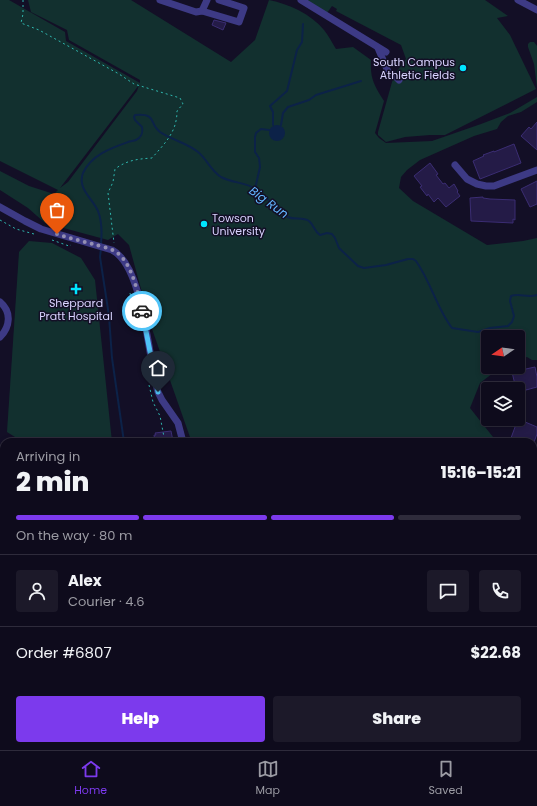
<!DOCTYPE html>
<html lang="en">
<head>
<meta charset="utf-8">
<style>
	:root { --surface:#0e0b1c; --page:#1c1929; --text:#f1f3f6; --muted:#9b9ba3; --line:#2e2b3b; --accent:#7c3aed }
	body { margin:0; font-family:Poppins,sans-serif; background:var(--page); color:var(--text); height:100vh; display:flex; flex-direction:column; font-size:15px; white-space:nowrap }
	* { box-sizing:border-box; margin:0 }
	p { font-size:13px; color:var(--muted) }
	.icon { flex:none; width:22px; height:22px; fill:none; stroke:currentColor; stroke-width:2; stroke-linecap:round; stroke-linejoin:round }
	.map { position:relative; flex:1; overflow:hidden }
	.side { position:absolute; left:0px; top:438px; width:537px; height:312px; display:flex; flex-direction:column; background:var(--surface); border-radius:12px 12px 0 0; box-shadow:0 2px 6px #0003,0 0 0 1px var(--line) }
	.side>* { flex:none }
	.needle { width:26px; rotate:257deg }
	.tools { position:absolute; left:481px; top:330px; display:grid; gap:8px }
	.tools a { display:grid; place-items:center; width:44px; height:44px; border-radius:4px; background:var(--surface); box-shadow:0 2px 6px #0003,0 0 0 1px var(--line); font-size:20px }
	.pin { position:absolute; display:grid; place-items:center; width:34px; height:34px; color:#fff; margin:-41px -17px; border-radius:50% 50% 50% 0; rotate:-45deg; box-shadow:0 0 4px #0007 }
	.pin .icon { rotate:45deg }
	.courier { position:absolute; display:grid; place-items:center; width:40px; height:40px; margin:-20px; border:3px solid #4fc3f7; border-radius:50%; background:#fff; color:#222; box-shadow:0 1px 5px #0007 }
	.overview em { font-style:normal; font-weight:800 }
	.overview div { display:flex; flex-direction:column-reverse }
	.overview { display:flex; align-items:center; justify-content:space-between; height:68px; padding:0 16px }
	h1 { font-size:26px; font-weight:800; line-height:30px }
	.bar { display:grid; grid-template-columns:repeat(4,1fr); gap:6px 4px; align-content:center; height:48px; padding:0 16px }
	.bar i { height:5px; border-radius:3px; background:var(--line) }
	.bar .current { background:var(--accent) }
	.bar p { grid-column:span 4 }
	.line { display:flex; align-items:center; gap:10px; padding:0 16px; border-top:1px solid var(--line) }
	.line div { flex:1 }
	.round { display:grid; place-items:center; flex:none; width:42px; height:42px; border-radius:4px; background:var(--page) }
	.cta { display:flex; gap:8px; margin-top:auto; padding:8px 16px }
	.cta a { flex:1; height:46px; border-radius:4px; background:var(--accent); color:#fff; font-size:16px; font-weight:800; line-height:46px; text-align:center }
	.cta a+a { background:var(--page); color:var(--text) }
	.tab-bar { display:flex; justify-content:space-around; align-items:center; height:56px; border-top:1px solid var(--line); background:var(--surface); font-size:11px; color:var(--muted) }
	.tab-bar a { display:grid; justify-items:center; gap:2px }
	.tab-bar .current { color:var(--accent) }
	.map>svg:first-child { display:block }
</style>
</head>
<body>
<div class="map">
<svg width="537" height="750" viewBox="0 0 537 750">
	<rect width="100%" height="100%" fill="#130f26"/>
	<g fill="#12302f" fill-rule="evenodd">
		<path d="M0,0H9L65,32L66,41L140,83V80L69,40L67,30L31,12L28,0H131L231,62L255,40L269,0C289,4 311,14 324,30C329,36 332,43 336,49L353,47L371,60C370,79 374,85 384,101L375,133L379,138L386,143L432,141L481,124L510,113L537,97V102L521,112L508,116L501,122L497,129L474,136L420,160L407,170L401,177L399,188L413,201L487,245L523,241L537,238V360H532L527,357L518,360V337H488V367H501L480,383L470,408L497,442H193L191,440L152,329L129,245L118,234L108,240L45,223L28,208L0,190V171L29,186L54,194L58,190L0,161ZM139,85L137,91L68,182L60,188Z"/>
		<polygon points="306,0 485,0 508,16 497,18 510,35 536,89 445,135 430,135 405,137 386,142 378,135 378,132 394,75 406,59 401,45 336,11 337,9 332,6 327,13"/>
		<polygon points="530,42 534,42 537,46 537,87 534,64 528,47 528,44"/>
		<polygon points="29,241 52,243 81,258 95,280 112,442 23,442 7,432 19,252"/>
		<polygon points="4,552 4,631 0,629 0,558"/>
		<polygon points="4,661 4,746 38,746 37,750 0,750 0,667"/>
	</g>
	<circle fill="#0c2248" cx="277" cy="133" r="8"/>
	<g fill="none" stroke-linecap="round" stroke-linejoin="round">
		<g stroke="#0c2248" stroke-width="2">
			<polyline points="273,125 273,112 270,106 287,91 297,50 302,42 303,24"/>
			<polyline points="281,125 283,113 288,107 309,100 316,95 361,81"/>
			<polyline points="255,189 260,167 259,158 255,152 255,137 256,133 261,129 269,130"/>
			<path d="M101,244C102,233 102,221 98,211C92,198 77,188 83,173C91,155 111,148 128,142C130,141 134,141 136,140C142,137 143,133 142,127L135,120L134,117L135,115C158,113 148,123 160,132C172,140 187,143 198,152C207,159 210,170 221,177C232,183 245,182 256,189C268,197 275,210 288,217C294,220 303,217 309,221C314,225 314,231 320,235L327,233L332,234L335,238L339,248L358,266L364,268L386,265L408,259H413L416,261C431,282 437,309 452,328L478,332L490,328L508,326L512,322L514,316L510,301L511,296C519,293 528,298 537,295"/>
			<polyline points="101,248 100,257 109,316 112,358 124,442"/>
			<polyline points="32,750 33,746"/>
		</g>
	</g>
	<g fill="#241b47" stroke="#3b2d73">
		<polygon points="214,20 226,23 223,30 212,25"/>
		<polygon points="537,122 537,150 521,136 529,127 531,129"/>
		<polygon points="514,144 521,163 480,179 473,161 484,156 483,155 494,151 494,152"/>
		<polygon points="430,163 438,174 436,175 443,184 445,183 449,188 454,184 458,191 457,192 460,196 446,207 438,198 434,202 428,194 427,196 420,187 422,186 414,176"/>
		<polygon points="537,181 537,204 530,207 521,189"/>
		<polygon points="483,197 483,198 490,199 515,200 515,220 513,219 513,223 471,221 470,198"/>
		<polygon points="535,367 537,377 537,387 526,390 526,389 520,390 519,388 516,389 512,372"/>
		<polygon points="518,419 537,427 537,434 534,442 522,442 511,438"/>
		<polygon points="171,431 173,441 155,442 154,435 156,435 155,433"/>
	</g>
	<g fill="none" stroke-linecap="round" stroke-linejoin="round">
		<g stroke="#2fb8b0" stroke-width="1" stroke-dasharray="2 3" stroke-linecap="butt">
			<path d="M23,0V14L21,23L39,30L119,74L134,84L180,98L183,104L177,111C177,132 165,143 152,158C138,159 127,160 115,169L113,182L108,193L114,243"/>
			<polyline points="0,220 16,229 34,234"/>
			<polyline points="52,240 69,246 71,245"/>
			<polyline points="130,293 139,332"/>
			<polyline points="149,385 153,402 160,416 164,437"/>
		</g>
		<g stroke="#3d3a85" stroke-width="7">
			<polyline points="160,0 196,12 202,11"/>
			<polyline points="207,0 202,11 239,22 244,8 219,0"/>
			<polyline points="301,0 386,52"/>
			<polyline points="518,0 537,10"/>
			<polyline points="378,48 389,74 394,75 399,80"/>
			<polyline points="455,165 467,179 477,184 486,186 494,186 537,170"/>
			<path d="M0,207L25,221L41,229L112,250C144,266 148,359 158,392L162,400L178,423L183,442"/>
			<path d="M0,302C12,312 10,327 0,337"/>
			<polyline points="533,544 537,541"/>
			<polyline points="526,746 531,750"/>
			<polyline points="514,748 523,750"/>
		</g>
		<g stroke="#c25bff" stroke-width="9">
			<polyline points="533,586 537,587"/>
			<polyline points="533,599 537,600"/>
			<polyline points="48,750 49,746"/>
			<polyline points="60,750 61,746"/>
		</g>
	</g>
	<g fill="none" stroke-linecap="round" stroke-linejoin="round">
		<path stroke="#948fb3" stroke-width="4" stroke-dasharray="0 7.2" d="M57,234C69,238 81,241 93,244C100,246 110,248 116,252C132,262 138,294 142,311"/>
		<polyline stroke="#4fc3f7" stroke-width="5" points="142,311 158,392"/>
	</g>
	<g fill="#00e5ff" stroke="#130f26" stroke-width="1.5">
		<circle cx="463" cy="68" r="4"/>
		<circle cx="204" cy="224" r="4"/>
		<path d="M74 283h4v4h4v4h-4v4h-4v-4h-4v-4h4z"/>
	</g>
	<g text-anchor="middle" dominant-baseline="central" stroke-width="3" stroke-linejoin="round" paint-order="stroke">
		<g font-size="11" fill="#d9d4ff" stroke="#130f26" text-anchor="end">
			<text x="455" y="62">South Campus<tspan x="455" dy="13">Athletic Fields</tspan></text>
			<text x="212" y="218" text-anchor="start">Towson<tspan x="212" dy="13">University</tspan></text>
			<text x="76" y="303" text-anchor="middle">Sheppard<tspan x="76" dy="13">Pratt Hospital</tspan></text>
		</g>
		<g font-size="12" font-style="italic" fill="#62b6ff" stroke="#130f26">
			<text transform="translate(269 202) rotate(36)">Big Run</text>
		</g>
	</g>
</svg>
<div class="tools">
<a><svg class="needle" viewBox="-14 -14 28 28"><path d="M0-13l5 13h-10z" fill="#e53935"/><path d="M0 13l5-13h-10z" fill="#9b9ba3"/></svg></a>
<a><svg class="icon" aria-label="layers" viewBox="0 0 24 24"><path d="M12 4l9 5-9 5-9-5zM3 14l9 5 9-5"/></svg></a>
</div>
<div class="pin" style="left:57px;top:234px;background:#ea580c"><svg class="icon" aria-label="bag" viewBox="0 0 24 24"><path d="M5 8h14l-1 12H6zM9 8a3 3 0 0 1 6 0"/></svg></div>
<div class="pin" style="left:158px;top:392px;background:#1f2937"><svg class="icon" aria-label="home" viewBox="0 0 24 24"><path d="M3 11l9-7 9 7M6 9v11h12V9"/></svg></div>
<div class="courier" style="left:142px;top:311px"><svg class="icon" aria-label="car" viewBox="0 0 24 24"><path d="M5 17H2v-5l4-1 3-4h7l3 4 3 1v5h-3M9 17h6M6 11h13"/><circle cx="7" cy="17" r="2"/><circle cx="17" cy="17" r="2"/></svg></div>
<section class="side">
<div class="overview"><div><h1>2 min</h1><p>Arriving in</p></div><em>15:16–15:21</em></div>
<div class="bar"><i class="current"></i><i class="current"></i><i class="current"></i><i></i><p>On the way · 80 m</p></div>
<div class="line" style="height:72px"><a class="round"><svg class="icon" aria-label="person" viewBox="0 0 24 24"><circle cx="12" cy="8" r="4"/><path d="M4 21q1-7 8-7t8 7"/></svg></a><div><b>Alex</b><p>Courier · 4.6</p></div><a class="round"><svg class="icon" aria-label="chat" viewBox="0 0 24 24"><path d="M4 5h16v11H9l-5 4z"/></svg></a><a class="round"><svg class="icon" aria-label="phone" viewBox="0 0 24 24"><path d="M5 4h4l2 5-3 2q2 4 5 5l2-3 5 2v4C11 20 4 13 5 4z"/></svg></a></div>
<div class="line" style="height:52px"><div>Order #6807</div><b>$22.68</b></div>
<div class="cta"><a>Help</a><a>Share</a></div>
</section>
</div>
<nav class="tab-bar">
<a class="current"><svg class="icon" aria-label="home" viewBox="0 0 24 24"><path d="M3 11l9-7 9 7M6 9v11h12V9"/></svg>Home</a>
<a><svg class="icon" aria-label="map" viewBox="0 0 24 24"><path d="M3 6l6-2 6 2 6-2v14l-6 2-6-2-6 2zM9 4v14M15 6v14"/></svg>Map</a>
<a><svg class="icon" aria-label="saved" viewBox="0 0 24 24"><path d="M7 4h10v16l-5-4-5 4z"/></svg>Saved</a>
</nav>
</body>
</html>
